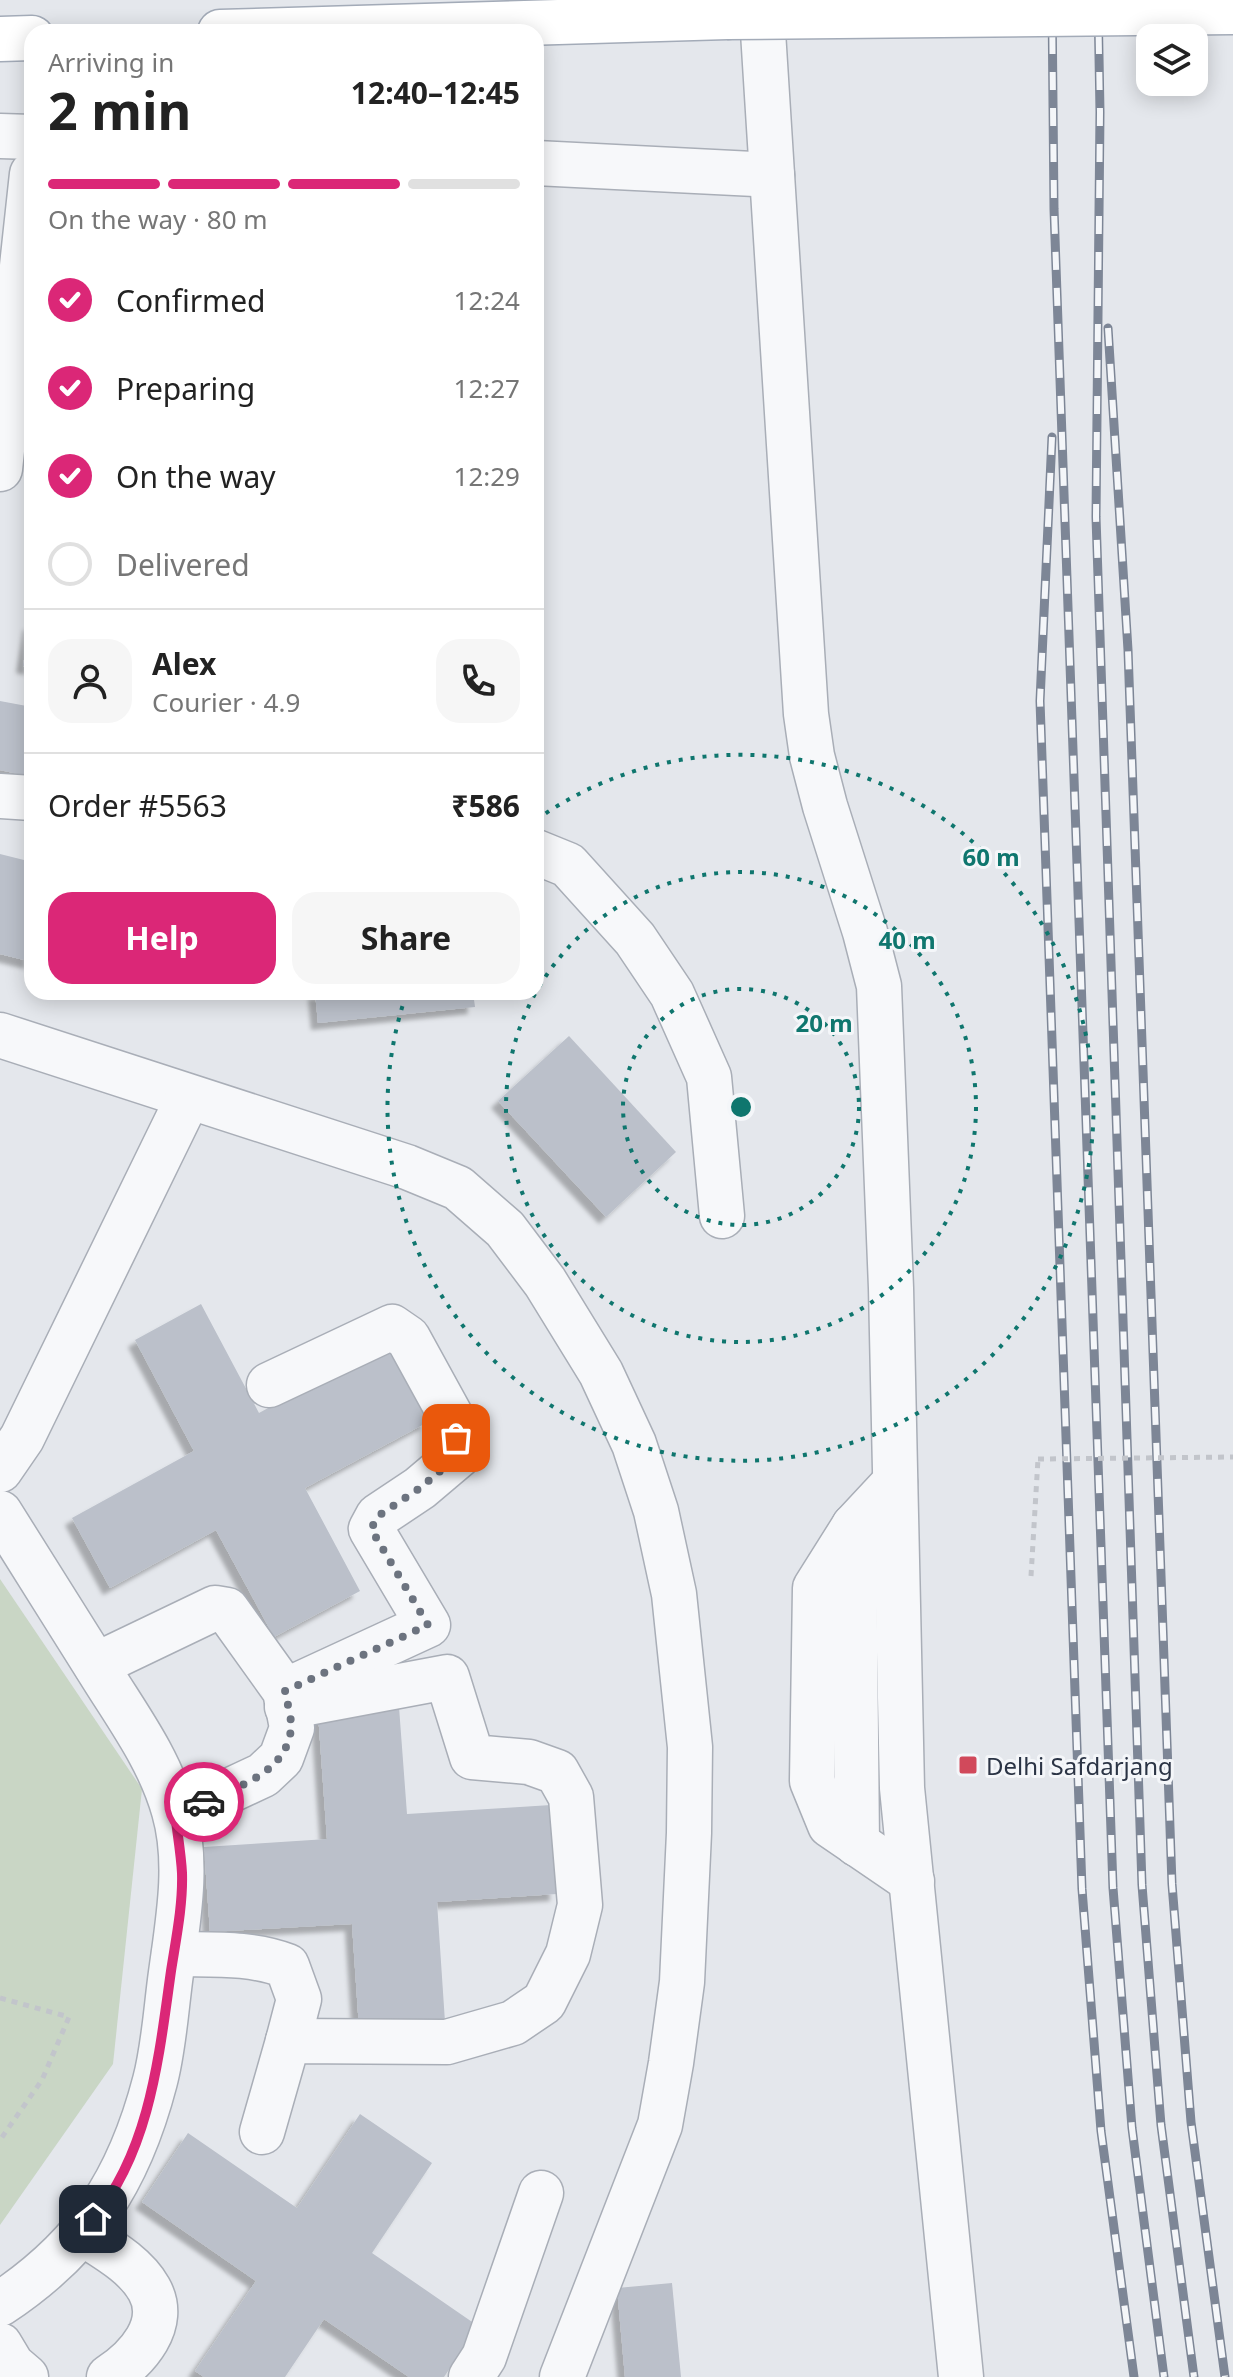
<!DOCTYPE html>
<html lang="en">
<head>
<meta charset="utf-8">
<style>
	:root { --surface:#fff; --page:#f6f6f6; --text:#222; --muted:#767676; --line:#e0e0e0; --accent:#db2777 }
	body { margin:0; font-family:"Noto Sans",sans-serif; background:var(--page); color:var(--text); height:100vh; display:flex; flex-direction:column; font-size:30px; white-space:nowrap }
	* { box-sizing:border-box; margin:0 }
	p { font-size:26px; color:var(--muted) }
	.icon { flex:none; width:44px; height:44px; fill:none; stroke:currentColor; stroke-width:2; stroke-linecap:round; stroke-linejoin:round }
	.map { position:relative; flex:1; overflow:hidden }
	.sheet { position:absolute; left:24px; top:24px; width:520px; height:976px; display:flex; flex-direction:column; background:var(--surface); border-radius:24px; box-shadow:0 4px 20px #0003 }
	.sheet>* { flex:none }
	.tools { position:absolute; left:1136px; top:24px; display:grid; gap:16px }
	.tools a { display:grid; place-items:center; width:72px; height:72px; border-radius:16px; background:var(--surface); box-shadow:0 4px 20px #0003; font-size:40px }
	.pin { position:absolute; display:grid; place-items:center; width:68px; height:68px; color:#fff; margin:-34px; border-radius:16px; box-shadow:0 4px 12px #0006 }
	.courier { position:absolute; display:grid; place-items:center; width:80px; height:80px; margin:-40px; border:6px solid #db2777; border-radius:50%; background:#fff; color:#222; box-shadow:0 2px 10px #0007 }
	.head em { font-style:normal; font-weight:700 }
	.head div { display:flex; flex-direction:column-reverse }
	.head { display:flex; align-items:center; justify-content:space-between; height:136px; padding:0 24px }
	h1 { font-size:52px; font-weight:700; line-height:60px }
	.bar { display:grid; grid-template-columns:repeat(4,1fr); gap:12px 8px; align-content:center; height:96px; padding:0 24px }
	.bar i { height:10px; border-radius:6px; background:var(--line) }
	.bar .selected { background:var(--accent) }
	.bar p { grid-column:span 4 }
	.line { display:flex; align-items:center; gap:20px; padding:0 24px; border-top:2px solid var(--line) }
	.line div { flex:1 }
	.round { display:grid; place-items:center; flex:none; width:84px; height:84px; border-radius:24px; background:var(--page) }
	ol { padding:0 24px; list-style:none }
	li { display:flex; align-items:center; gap:24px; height:88px }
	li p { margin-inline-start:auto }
	li .icon { padding:8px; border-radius:50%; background:var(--accent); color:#fff; stroke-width:4 }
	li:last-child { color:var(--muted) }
	li i { width:44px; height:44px; border:4px solid var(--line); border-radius:50% }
	.button { display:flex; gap:16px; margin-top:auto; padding:16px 24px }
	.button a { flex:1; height:92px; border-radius:24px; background:var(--accent); color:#fff; font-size:32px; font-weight:700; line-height:92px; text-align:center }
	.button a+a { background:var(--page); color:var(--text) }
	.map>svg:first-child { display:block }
</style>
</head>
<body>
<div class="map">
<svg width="1233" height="2377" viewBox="0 0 1233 2377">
	<defs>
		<filter id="shadow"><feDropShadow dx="-7" dy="7" stdDeviation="2" flood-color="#0004"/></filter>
	</defs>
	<rect width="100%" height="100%" fill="#e4e7ec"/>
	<polygon fill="#c9d6c5" points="0,1579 142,1789 113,2064 0,2225"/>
	<g fill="#bbc0ca" filter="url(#shadow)">
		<rect x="536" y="280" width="3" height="88"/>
		<polygon points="30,623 32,623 32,668 23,666"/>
		<polygon points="0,701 32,707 32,777 0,770"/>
		<polygon points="0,854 32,862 32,962 0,954"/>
		<polygon points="315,992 473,992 475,1007 318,1023"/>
		<polygon points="569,1036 676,1152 606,1217 498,1101"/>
		<polygon points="201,1304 259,1413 386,1344 428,1422 305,1488 360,1591 274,1637 216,1530 110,1588 72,1518 194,1451 135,1340"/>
		<polygon points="399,1707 407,1814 551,1805 557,1894 437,1902 445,2022 359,2028 352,1924 210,1932 204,1847 327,1839 318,1713"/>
		<polygon points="360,2114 432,2163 372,2253 478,2326 444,2377 409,2377 324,2319 285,2377 204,2377 195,2371 256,2281 142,2202 188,2133 297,2208"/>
		<polygon points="672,2283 681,2377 625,2377 617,2288"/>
	</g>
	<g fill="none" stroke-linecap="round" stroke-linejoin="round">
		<defs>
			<g id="minor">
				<polyline points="761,0 806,714 812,756 825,806 865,932 879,986 891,1288 902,1788 961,2377"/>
				<polyline points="0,136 32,137"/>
				<polyline points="536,163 772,175"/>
				<polyline points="0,469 32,174"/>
				<polyline points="0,796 32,798"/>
				<polyline points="536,852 568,865 635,939 672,994 709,1077 722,1216"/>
				<polyline points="0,1035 407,1167 458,1188 505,1229 545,1282 601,1373 634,1444 656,1511 674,1594 690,1747 689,1833 682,1982 671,2063 660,2125 562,2377"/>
				<polyline points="269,1385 392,1327 408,1338 453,1420 459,1455 420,1488 378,1516 371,1529 428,1625 285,1691"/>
				<polyline points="0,1470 22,1438 188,1098"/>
				<polyline points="895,1482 854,1526 815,1588 812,1781 830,1825 912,1881"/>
				<path d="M0,1513C34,1568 69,1622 103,1677C130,1720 160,1761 174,1811C189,1863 178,1921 171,1973C166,2009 164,2047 155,2081C129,2181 86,2247 0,2304"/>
				<polyline points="854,1526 857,1844"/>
				<polyline points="96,1665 215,1608 227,1610 285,1691 292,1728 281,1758 263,1775 203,1803 175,1812"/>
				<path d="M174,1954C211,1955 251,1952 287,1966L299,1999L288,2041"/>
				<polyline points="262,2132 288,2041 447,2042 513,2023 544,2002 568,1954 580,1905 571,1797 557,1772 529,1762 472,1757 447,1677 287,1707"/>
				<path d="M82,2233C105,2248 135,2264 149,2289C169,2324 137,2359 109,2377"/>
				<polyline points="0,2345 12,2365 26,2377"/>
				<polyline points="471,2377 484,2357 541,2193"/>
			</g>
			<g id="major">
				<polyline points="220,32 727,17"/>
				<polyline points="0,39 32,38"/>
			</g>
		</defs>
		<use href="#minor" stroke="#a9aeb7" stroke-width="47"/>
		<use href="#major" stroke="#a3abb8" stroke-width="47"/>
		<g stroke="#c2c5cb" stroke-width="5" stroke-dasharray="6 6" stroke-linecap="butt">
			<polyline points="1031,1576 1038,1459"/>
			<polyline points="0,1998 69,2017 42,2080 0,2140"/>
		</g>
		<use href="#minor" stroke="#f7f8fa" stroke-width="44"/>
		<use href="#major" stroke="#fff" stroke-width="44"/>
		<defs>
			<g id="rail">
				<polyline points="1052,0 1054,209 1113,1888 1132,2128 1164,2377"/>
				<polyline points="1098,0 1100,112 1096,517 1142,1885 1161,2125 1194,2377"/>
				<polyline points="1108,328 1128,650 1172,1884 1191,2122 1225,2377"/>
				<polyline points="1052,437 1040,701 1082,1889 1101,2131 1134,2377"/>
			</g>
		</defs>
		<use href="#rail" stroke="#7d8696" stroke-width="9"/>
		<use href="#rail" stroke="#f4f6f9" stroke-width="6" stroke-dasharray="18" stroke-linecap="butt"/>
		<defs>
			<polyline id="major-bridge" points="727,17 1233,12"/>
		</defs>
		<use href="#major-bridge" stroke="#a3abb8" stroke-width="47" stroke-linecap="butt"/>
		<polyline stroke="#c2c5cb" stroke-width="5" stroke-dasharray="6 6" stroke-linecap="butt" points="1038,1459 1233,1457"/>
		<use href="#major-bridge" stroke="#fff" stroke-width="44"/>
	</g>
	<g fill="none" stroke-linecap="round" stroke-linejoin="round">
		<path stroke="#6c737f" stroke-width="8" stroke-dasharray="0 14.4" d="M204,1802C239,1786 286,1773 291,1729C292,1718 287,1703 285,1691L428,1625L371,1529L378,1516L420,1488L459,1455L456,1438"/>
		<path stroke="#db2777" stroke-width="10" d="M93,2219C150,2151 159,2056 171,1971C176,1939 183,1905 182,1873C181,1853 177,1832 175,1812L204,1802"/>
	</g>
	<g fill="none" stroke="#0f766e" stroke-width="4" stroke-dasharray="4 8">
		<circle cx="741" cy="1107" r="118"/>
		<circle cx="741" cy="1107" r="235"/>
		<path d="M536 820A353 353 0 1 1 407 992"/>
	</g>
	<rect fill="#d1495b" stroke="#f4f6f9" stroke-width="3" x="958" y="1755" width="20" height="20" rx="4"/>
	<g text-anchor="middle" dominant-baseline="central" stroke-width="6" stroke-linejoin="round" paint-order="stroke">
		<g font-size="24" fill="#2b3445" stroke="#f4f6f9" text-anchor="start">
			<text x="986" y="1765">Delhi Safdarjang</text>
		</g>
	</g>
	<circle cx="741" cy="1107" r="12" fill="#0f766e" stroke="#f4f6f9" stroke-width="4"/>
	<g font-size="24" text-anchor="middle" font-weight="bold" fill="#0f766e" stroke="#f4f6f9" stroke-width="6" stroke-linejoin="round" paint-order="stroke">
		<text x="991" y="866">60 m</text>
		<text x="907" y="949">40 m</text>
		<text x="824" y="1032">20 m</text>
	</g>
</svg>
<div class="tools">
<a><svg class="icon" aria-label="layers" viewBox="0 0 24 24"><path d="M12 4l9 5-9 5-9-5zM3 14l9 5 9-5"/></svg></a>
</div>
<div class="pin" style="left:456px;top:1438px;background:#ea580c"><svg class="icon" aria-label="bag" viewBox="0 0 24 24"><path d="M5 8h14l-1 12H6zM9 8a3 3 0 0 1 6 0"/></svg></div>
<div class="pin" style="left:93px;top:2219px;background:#1f2937"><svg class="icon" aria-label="home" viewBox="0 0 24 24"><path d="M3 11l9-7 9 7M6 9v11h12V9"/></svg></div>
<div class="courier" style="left:204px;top:1802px"><svg class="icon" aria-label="car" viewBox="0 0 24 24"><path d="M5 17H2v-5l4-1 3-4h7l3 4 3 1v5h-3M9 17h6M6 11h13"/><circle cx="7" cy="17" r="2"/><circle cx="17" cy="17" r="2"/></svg></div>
<section class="sheet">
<div class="head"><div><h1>2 min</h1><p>Arriving in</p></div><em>12:40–12:45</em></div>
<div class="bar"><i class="selected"></i><i class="selected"></i><i class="selected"></i><i></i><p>On the way · 80 m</p></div>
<ol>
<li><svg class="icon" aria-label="check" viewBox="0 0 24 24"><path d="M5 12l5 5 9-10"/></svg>Confirmed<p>12:24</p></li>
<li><svg class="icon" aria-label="check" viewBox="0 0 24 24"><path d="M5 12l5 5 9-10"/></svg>Preparing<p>12:27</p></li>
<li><svg class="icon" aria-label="check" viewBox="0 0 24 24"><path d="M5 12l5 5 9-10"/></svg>On the way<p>12:29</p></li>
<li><i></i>Delivered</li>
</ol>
<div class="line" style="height:144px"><a class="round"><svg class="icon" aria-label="person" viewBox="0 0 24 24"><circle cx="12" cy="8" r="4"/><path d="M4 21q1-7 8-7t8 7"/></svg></a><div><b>Alex</b><p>Courier · 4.9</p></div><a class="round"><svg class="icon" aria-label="phone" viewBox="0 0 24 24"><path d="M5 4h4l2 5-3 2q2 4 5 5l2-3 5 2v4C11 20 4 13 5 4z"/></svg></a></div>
<div class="line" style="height:104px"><div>Order #5563</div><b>₹586</b></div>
<div class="button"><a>Help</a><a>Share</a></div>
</section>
</div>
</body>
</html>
